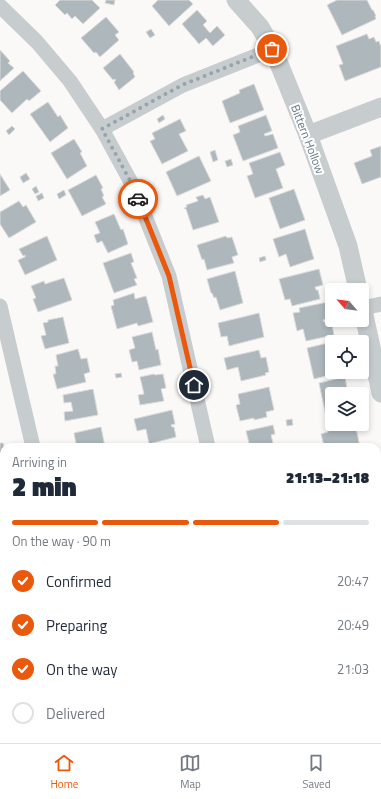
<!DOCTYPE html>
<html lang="en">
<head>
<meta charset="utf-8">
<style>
	:root { --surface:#fff; --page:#f6f6f7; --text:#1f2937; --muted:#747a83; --line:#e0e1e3; --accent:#ea580c }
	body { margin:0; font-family:"Titillium Web",sans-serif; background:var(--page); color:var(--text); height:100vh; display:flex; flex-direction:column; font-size:15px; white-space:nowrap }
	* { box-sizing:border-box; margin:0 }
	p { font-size:13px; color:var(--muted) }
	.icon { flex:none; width:22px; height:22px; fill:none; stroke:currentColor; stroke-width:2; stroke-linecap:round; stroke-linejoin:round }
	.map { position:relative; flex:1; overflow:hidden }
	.drawer { position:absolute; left:0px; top:443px; width:381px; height:300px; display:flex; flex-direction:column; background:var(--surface); border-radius:12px 12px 0 0; box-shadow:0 2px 6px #0003 }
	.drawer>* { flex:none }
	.needle { width:26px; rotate:298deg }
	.fabs { position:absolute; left:325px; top:283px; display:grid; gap:8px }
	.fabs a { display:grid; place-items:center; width:44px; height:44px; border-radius:4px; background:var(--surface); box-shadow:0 2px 6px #0003; font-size:20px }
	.pin { position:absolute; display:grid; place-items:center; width:34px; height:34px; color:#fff; margin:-17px; border:2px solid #fff; border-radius:50%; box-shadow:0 1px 4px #0007 }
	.courier { position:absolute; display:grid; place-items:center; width:40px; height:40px; margin:-20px; border:3px solid #ea580c; border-radius:50%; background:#fff; color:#222; box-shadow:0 1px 5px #0007 }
	.headline em { font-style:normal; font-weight:800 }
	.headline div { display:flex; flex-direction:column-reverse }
	.headline { display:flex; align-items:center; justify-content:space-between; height:68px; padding:0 12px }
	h1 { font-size:26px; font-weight:800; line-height:30px }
	.bar { display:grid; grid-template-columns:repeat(4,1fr); gap:6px 4px; align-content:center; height:48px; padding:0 12px }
	.bar i { height:5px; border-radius:3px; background:var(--line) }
	.bar .on { background:var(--accent) }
	.bar p { grid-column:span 4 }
	ol { padding:0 12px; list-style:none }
	li { display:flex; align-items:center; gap:12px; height:44px }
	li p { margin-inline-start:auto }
	li .icon { padding:4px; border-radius:50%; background:var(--accent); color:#fff; stroke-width:4 }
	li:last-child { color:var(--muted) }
	li i { width:22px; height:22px; border:2px solid var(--line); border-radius:50% }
	.menu { display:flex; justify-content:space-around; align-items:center; height:56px; border-top:1px solid var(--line); background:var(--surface); font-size:11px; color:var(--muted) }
	.menu a { display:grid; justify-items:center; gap:2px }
	.menu .on { color:var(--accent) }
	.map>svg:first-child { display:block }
</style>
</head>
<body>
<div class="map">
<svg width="381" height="743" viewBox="0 0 381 743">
	<rect width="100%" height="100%" fill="#faf9f7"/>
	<g fill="#adb7bc" stroke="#dbdbd9">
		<polygon points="60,0 92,0 100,8 83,24 75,16 72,19 67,13 65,15 55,5"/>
		<polygon points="106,0 115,0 114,5 105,3"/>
		<polygon points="158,0 189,0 193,4 169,26 152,6"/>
		<polygon points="337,0 367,0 372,10 373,10 376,16 375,16 376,19 342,35 327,5"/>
		<polygon points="197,10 207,21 203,25 210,33 217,26 225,35 213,46 206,38 199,44 182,24"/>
		<polygon points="106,17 119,32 115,35 119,40 100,57 96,52 94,53 81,38"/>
		<polygon points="151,29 155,35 150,38 146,32"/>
		<polygon points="367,34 369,39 374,37 376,42 379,41 381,47 381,67 345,81 339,65 343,64 336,46"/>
		<polygon points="0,50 10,61 8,63 14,68 0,81"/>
		<polygon points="120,54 134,72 133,73 135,77 119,90 114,82 116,80 115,79 113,80 103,68"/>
		<polygon points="23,71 41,91 29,101 27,99 12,113 0,100 0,91"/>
		<polygon points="254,84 264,110 230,123 222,101 240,93 239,90"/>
		<polygon points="48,102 58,117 60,115 68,128 50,142 30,114"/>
		<polygon points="163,115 165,119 159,123 157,119"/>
		<polygon points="266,115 272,131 264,134 265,136 273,134 278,148 243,161 233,135 240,132 238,126"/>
		<polygon points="180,119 186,131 179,134 188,151 162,164 150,141 155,139 152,133"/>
		<polygon points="12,126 15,129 9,135 6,131"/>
		<polygon points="74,139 82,152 80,153 87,166 67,179 51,153"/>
		<polygon points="381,146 381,177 362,184 354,163 372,156 370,150"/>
		<polygon points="215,150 218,160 213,162 210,152"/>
		<polygon points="280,152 285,165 276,169 283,188 255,198 247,176 253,174 249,163"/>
		<polygon points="199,156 211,181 177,196 166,172"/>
		<polygon points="231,159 233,165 227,167 225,161"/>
		<polygon points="26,173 30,179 23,183 20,177"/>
		<polygon points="0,174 10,190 0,196"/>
		<polygon points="96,175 103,188 101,189 104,196 102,197 106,204 82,216 68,190"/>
		<polygon points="36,186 39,192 35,194 32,189"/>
		<polygon points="294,189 305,220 280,229 269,198"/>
		<polygon points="64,190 66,195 59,199 57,194"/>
		<polygon points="42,193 44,198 38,201 36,196"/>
		<polygon points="203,195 205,199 210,197 219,222 193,230 186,209 185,209 184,208 187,207 186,205 198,201 196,197"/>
		<polygon points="19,201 23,207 26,205 36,222 9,238 0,224 0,212"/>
		<polygon points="114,214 121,230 123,229 128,244 108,253 102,241 97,243 94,235 100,233 95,222"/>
		<polygon points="305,229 314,259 290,267 286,254 279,257 273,239"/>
		<polygon points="47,236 57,260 25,275 18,260 25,257 25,255 23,256 19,249"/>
		<polygon points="226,236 227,238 232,237 238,255 232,257 234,263 207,270 204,259 202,260 197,245"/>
		<polygon points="131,253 134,262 131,263 137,278 134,279 137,285 114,293 103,263"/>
		<polygon points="265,256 266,260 260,262 259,258"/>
		<polygon points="319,269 323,285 315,287 316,290 318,290 320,299 292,306 290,299 285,300 279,279"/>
		<polygon points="235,271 243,303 220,310 216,297 214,298 212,293 211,293 207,279"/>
		<polygon points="64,278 72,300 38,312 33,299 36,298 31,286 44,281 45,284"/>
		<polygon points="134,293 135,299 146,296 153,322 138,326 137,323 117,329 111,306 114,305 113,300"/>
		<polygon points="328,302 332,318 323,320 324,322 331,321 334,335 306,341 303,329 297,331 293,313 300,312 299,308"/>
		<polygon points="259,313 264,337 229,346 227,336 221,337 218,323"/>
		<polygon points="63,317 69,343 45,349 41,336 46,335 43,323 48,322 48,320"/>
		<polygon points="152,332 156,350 158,349 161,365 139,370 137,361 132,362 129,350 135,348 132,337"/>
		<polygon points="332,342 332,372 338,372 338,373 314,379 307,348"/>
		<polygon points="78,349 81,359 87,358 90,372 84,374 86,382 57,389 53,374 56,374 55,366 58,366 56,355"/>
		<polygon points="259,350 261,358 266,357 269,372 265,373 266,375 241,381 238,367 227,370 224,358"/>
		<polygon points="121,373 122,377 116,378 115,374"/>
		<polygon points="154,374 155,375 163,374 166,388 161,389 164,401 140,405 138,395 144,394 140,377"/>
		<polygon points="345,377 348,394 332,394 332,415 326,416 319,383"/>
		<polygon points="269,387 274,410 266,412 267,417 254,420 254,418 240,421 236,405 240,404 238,394"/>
		<polygon points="93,389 98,415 65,421 64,412 73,411 71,402 64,403 63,395"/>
		<polygon points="172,410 175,424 171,425 172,427 174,427 176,437 149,444 146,429 137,431 134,419"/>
		<polygon points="292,419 293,425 287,426 286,420"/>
		<polygon points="332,420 332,424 353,424 354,429 356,428 360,447 331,447 330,445 324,446 321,434 328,432 326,421"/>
		<polygon points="273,425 275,434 271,435 274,447 250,447 246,431"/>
		<polygon points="101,427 105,447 70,447 70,445 76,444 74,433"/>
		<polygon points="0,443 3,443 4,447 4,457 0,458"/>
		<polygon points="4,465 4,496 0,497 0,466"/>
		<polygon points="0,506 4,506 4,532 0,533"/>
		<polygon points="378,527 381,540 381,543 378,544 381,560 377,561"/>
		<polygon points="4,544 4,571 0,572 0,545"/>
		<polygon points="381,565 381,600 377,601 377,566"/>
		<polygon points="381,607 381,637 377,638 377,608"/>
		<polygon points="381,651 381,677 377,678 377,653"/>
		<polygon points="37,739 50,739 50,743 17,743 37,742"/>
		<polygon points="127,739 142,739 142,741 147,740 147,743 127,743"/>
		<polygon points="217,739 236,739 225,743 218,743"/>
		<polygon points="324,739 356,739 359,743 326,743"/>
	</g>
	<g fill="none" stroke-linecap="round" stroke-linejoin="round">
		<g stroke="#c7cccf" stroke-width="15">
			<polyline points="0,6 37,42 70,81 102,129 133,186 169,276 208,447"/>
			<polyline points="102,129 183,85 273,49"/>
			<polyline points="0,306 33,447"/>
			<polyline points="363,308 381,304"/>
			<polyline points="82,739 83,743"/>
			<polyline points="283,739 285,743"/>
		</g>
		<g stroke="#c7cccf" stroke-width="19">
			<polyline points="236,0 260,27 273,49 308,135 348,246 358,290"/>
			<polyline points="308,135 381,107"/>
			<polyline points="362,306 381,393"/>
		</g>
	</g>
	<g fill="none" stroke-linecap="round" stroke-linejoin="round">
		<polyline stroke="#98a4ac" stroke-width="4" stroke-dasharray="0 7.2" points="138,199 133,186 102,129 182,85 272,49"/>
		<polyline stroke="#ea580c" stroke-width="5" points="138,199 169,276 194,385"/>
	</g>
	<g text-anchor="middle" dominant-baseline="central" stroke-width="4" stroke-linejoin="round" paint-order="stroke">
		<g font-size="12" fill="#637784" stroke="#fff">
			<text transform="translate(308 139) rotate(69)">Bittern Hollow</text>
		</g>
	</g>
</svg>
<div class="fabs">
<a><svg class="needle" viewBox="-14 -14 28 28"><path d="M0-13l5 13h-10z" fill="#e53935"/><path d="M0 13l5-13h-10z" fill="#747a83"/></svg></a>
<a><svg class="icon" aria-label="locate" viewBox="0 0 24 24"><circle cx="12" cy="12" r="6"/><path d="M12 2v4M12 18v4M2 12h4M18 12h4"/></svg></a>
<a><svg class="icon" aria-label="layers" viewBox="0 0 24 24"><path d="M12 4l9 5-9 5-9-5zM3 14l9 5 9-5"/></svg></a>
</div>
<div class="pin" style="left:272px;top:49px;background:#ea580c"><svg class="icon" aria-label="bag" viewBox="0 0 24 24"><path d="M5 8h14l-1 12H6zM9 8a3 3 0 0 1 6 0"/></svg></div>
<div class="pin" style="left:194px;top:385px;background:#1f2937"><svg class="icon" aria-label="home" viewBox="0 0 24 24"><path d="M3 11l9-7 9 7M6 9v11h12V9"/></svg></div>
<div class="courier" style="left:138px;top:199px"><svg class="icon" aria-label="car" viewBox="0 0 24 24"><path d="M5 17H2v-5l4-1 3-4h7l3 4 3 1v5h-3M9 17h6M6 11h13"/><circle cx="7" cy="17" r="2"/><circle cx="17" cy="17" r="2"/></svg></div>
<section class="drawer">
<div class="headline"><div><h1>2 min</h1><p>Arriving in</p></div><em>21:13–21:18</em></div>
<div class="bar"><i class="on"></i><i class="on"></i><i class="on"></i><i></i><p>On the way · 90 m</p></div>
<ol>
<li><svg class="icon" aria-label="check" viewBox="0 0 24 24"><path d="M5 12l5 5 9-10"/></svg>Confirmed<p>20:47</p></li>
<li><svg class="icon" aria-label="check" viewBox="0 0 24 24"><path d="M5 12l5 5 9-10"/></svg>Preparing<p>20:49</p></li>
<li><svg class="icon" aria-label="check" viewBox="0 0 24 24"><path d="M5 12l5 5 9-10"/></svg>On the way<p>21:03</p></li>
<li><i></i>Delivered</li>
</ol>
</section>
</div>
<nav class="menu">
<a class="on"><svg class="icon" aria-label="home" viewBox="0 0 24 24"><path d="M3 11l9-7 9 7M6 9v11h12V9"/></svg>Home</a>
<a><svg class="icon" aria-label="map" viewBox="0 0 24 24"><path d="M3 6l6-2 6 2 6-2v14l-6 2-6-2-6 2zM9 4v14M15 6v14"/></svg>Map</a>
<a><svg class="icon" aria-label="saved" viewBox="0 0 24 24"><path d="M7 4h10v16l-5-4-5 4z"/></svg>Saved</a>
</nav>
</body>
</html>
